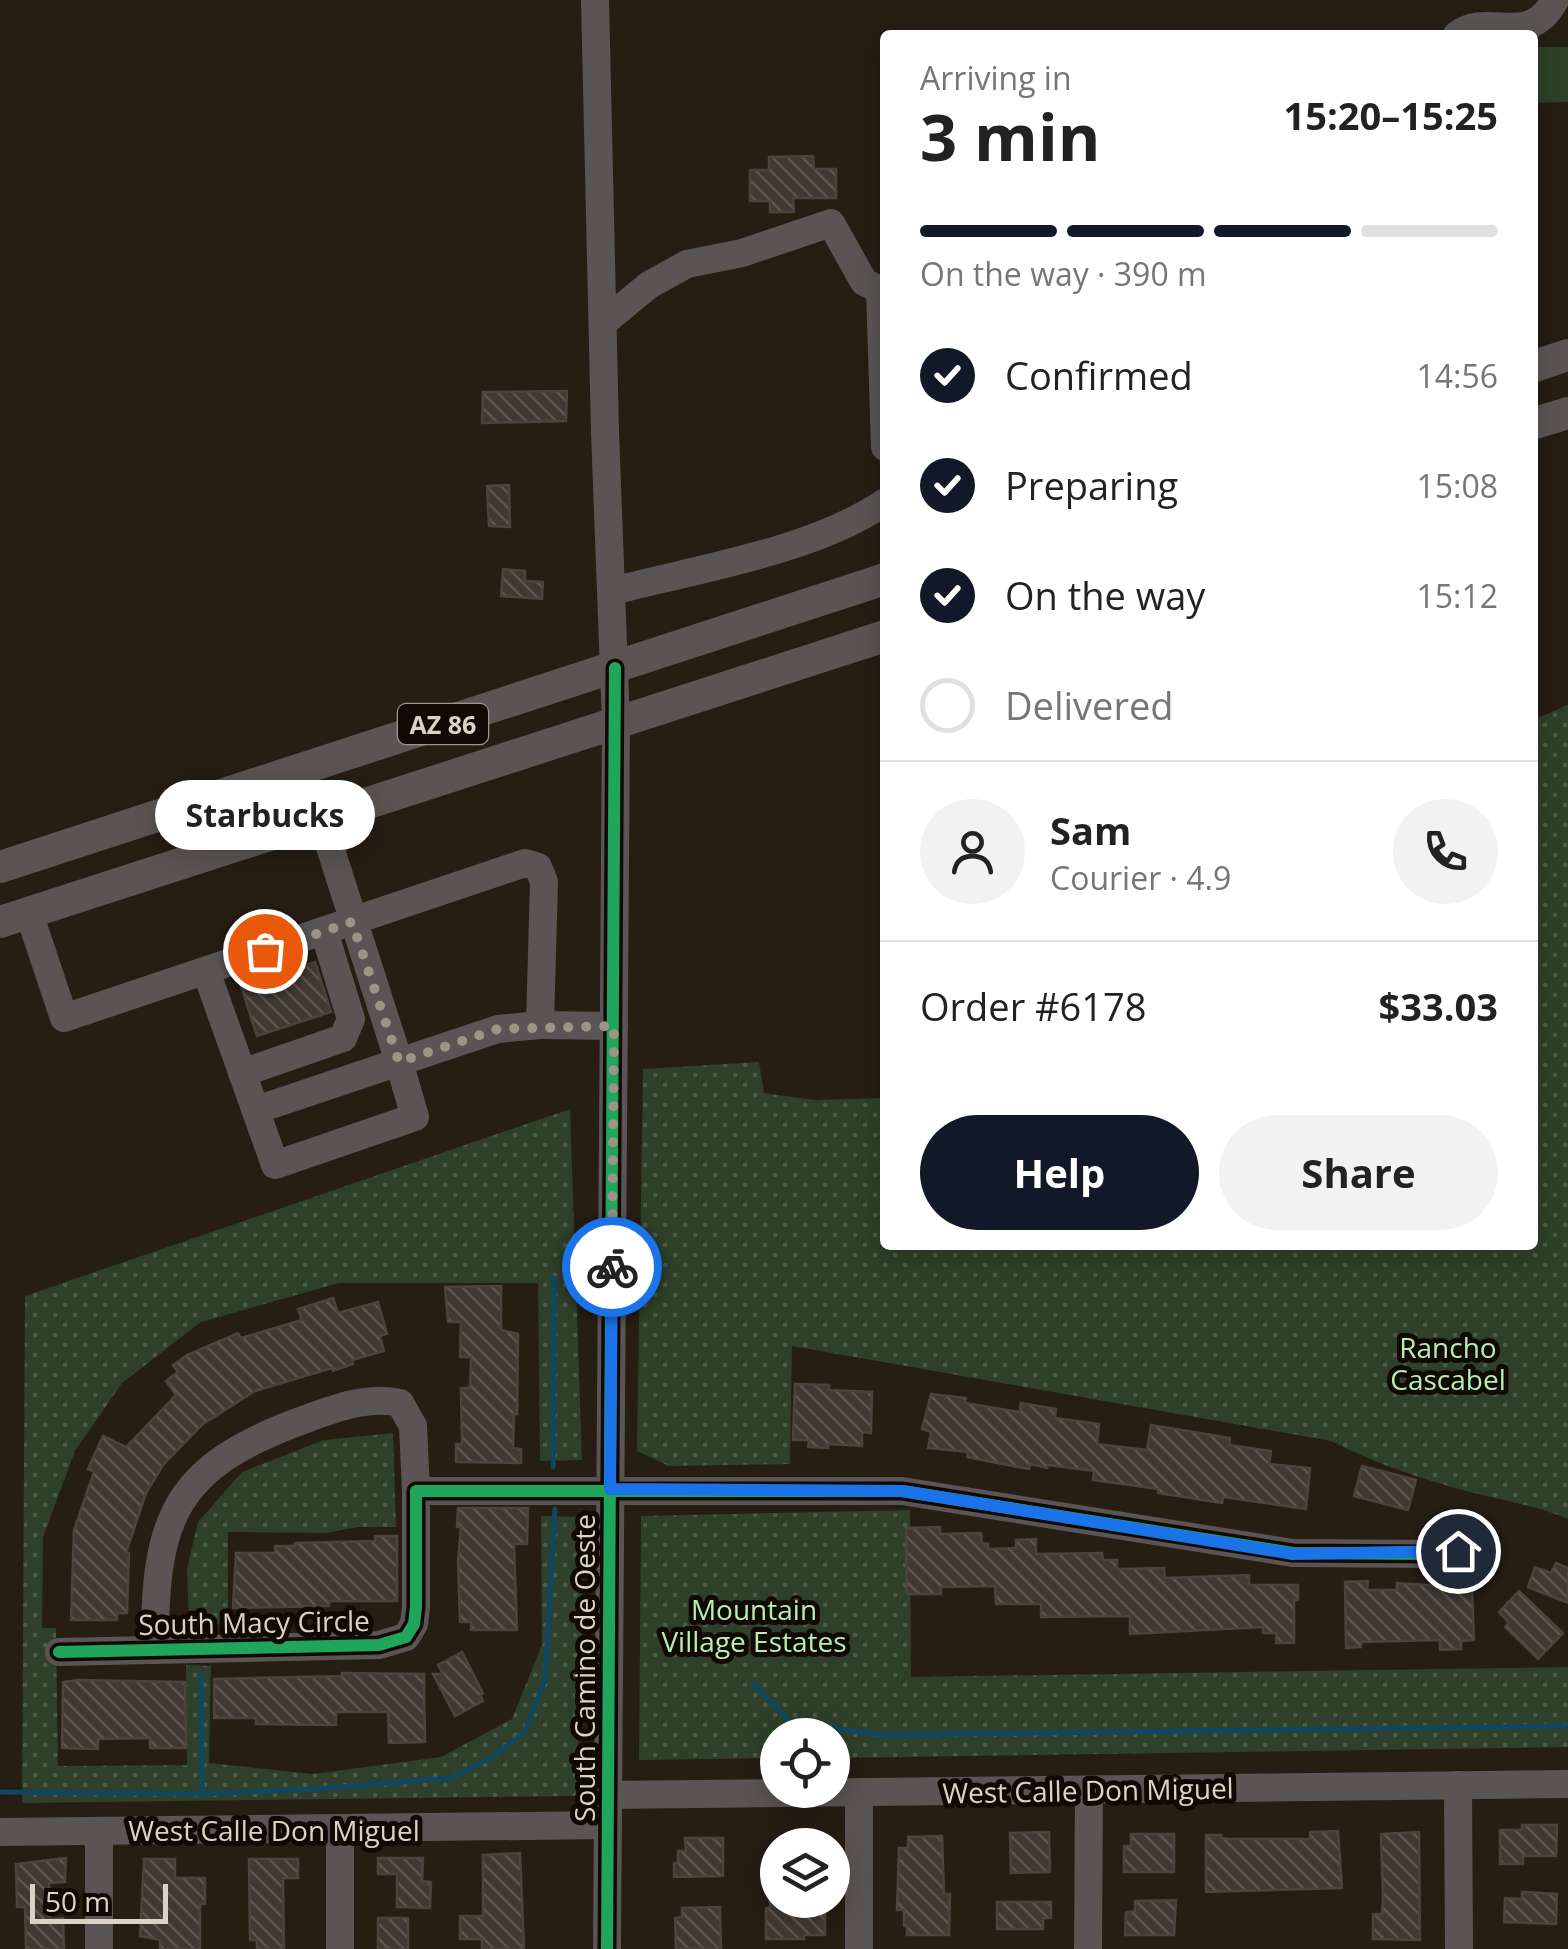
<!DOCTYPE html>
<html lang="en">
<head>
<meta charset="utf-8">
<style>
	:root { --surface:#fff; --page:#f2f2f2; --text:#222; --muted:#767676; --line:#e0e0e0; --accent:#111827 }
	body { margin:0; font-family:"Open Sans",sans-serif; background:var(--page); color:var(--text); height:100vh; display:flex; flex-direction:column; font-size:38px; white-space:nowrap }
	* { box-sizing:border-box; margin:0 }
	p { font-size:32px; color:var(--muted) }
	.icon { flex:none; width:55px; height:55px; fill:none; stroke:currentColor; stroke-width:2; stroke-linecap:round; stroke-linejoin:round }
	.map { position:relative; flex:1; overflow:hidden }
	.drawer { position:absolute; left:880px; top:30px; width:658px; height:1220px; display:flex; flex-direction:column; background:var(--surface); border-radius:10px; box-shadow:0 5px 25px #0003 }
	.drawer>* { flex:none }
	.buttons { position:absolute; left:760px; top:1718px; display:grid; gap:20px }
	.buttons a { display:grid; place-items:center; width:90px; height:90px; border-radius:50%; background:var(--surface); box-shadow:0 5px 25px #0003; font-size:50px }
	.scale { position:absolute; left:30px; bottom:25px; width:138px; box-sizing:border-box; padding-left:10px; border:5px solid #ddd2c6; border-top:0; font-size:28px; line-height:35px; white-space:nowrap; color:#ddd2c6; -webkit-text-stroke:8px #110a04; paint-order:stroke }
	.pin { position:absolute; display:grid; place-items:center; width:85px; height:85px; color:#fff; margin:-42px; border:5px solid #fff; border-radius:50%; box-shadow:0 2px 10px #0007 }
	.courier { position:absolute; display:grid; place-items:center; width:100px; height:100px; margin:-50px; border:8px solid #1a73e8; border-radius:50%; background:#fff; color:#222; box-shadow:0 2px 12px #0007 }
	.bubble { position:absolute; height:70px; border-radius:35px; background:var(--surface); box-shadow:0 5px 25px #0003; font-size:32px; font-weight:700; line-height:70px; text-align:center }
	.overview em { font-style:normal; font-weight:700 }
	.overview div { display:flex; flex-direction:column-reverse }
	.overview { display:flex; align-items:center; justify-content:space-between; height:170px; padding:0 40px }
	h1 { font-size:65px; font-weight:700; line-height:75px }
	.bar { display:grid; grid-template-columns:repeat(4,1fr); gap:15px 10px; align-content:center; height:120px; padding:0 40px }
	.bar i { height:12px; border-radius:8px; background:var(--line) }
	.bar .selected { background:var(--accent) }
	.bar p { grid-column:span 4 }
	.line { display:flex; align-items:center; gap:25px; padding:0 40px; border-top:2px solid var(--line) }
	.line div { flex:1 }
	.round { display:grid; place-items:center; flex:none; width:105px; height:105px; border-radius:52px; background:var(--page) }
	ol { padding:0 40px; list-style:none }
	li { display:flex; align-items:center; gap:30px; height:110px }
	li p { margin-inline-start:auto }
	li .icon { padding:10px; border-radius:50%; background:var(--accent); color:#fff; stroke-width:4 }
	li:last-child { color:var(--muted) }
	li i { width:55px; height:55px; border:5px solid var(--line); border-radius:50% }
	.cta { display:flex; gap:20px; margin-top:auto; padding:20px 40px }
	.cta a { flex:1; height:115px; border-radius:60px; background:var(--accent); color:#fff; font-size:40px; font-weight:700; line-height:115px; text-align:center }
	.cta a+a { background:var(--page); color:var(--text) }
	.map>svg:first-child { display:block }
</style>
</head>
<body>
<div class="map">
<svg width="1568" height="1949" viewBox="0 0 1568 1949">
	<defs>
		<pattern id="park-dots" width="8" height="8" patternUnits="userSpaceOnUse" patternTransform="scale(2.5)"><rect width="8" height="8" fill="#2e4029"/><path d="M2 2h.1M6 6h.1" fill="none" stroke="#4c5b47" stroke-width="1.8" stroke-linecap="round"/></pattern>
		<pattern id="building-back-hatch" width="6" height="6" patternUnits="userSpaceOnUse" patternTransform="scale(2.5)"><rect width="6" height="6" fill="#413931"/><path d="M-1 5l2 2M0 0l6 6M5-1l2 2" fill="none" stroke="#5c554d"/></pattern>
	</defs>
	<rect width="100%" height="100%" fill="#261d13"/>
	<g fill="url(#park-dots)">
		<path d="M1568,705V1519C1534,1505 1505,1501 1470,1492C1423,1480 1375,1463 1331,1441L792,1346L790,1464L669,1466L637,1451L643,1069L759,1062L764,1093L814,1100L885,1098V1245H1532L1533,720Z"/>
		<polygon points="570,1109 582,1460 540,1461 538,1283 339,1283 201,1322 122,1383 75,1451 43,1537 42,1628 56,1628 58,1766 187,1765 186,1665 211,1666 209,1763 313,1774 441,1757 512,1719 542,1645 541,1516 585,1517 577,1796 22,1803 25,1296"/>
		<polygon points="393,1433 396,1527 358,1527 327,1533 228,1532 228,1625 189,1623 187,1569 198,1522 242,1472 324,1440"/>
		<polygon points="910,1510 911,1677 1568,1667 1568,1747 833,1758 832,1735 778,1735 777,1758 639,1760 641,1516"/>
	</g>
	<polygon fill="#2e4029" points="1532,47 1568,47 1568,102 1533,103"/>
	<g fill="none" stroke-linecap="round" stroke-linejoin="round">
		<g stroke="#104760" stroke-width="5">
			<polyline points="553,1467 554,1278"/>
			<polyline points="201,1675 202,1794"/>
			<polyline points="753,1684 792,1723 882,1735 1568,1726"/>
			<polyline points="0,1792 202,1794 317,1789 451,1778 490,1758 524,1733 545,1680 555,1509"/>
		</g>
	</g>
	<g fill="url(#building-back-hatch)" stroke="#4c443c" stroke-width="2.5">
		<polygon points="813,156 814,169 836,169 836,198 793,198 794,212 770,212 770,201 750,201 750,170 769,170 769,157"/>
		<polygon points="567,391 566,421 482,423 483,392"/>
		<polygon points="509,485 510,527 489,526 487,486"/>
		<polygon points="503,569 525,571 525,581 543,582 542,599 501,596"/>
		<polygon points="315,962 331,1012 257,1036 241,986"/>
		<polygon points="501,1286 501,1330 518,1334 517,1414 514,1414 513,1448 521,1449 521,1463 456,1462 456,1444 462,1444 461,1388 470,1388 471,1357 460,1357 461,1322 448,1322 445,1287"/>
		<polygon points="333,1298 338,1313 378,1302 387,1334 380,1336 384,1351 352,1360 353,1364 333,1371 332,1368 255,1391 203,1424 163,1465 146,1493 126,1553 129,1553 127,1613 117,1613 117,1620 71,1620 74,1530 94,1472 88,1469 103,1436 126,1447 176,1395 166,1381 178,1372 173,1365 187,1355 238,1333 241,1338 302,1320 298,1309"/>
		<polygon points="795,1384 829,1385 829,1390 872,1392 871,1433 862,1432 862,1446 828,1444 828,1448 808,1447 809,1440 793,1440"/>
		<polygon points="931,1394 966,1398 965,1403 1020,1412 1021,1403 1056,1409 1055,1418 1099,1424 1097,1444 1147,1450 1151,1425 1230,1438 1229,1445 1271,1451 1269,1464 1310,1468 1306,1509 1223,1497 1222,1503 1158,1493 1158,1489 1093,1480 1094,1471 1048,1465 1047,1468 1030,1464 1029,1469 1018,1467 967,1457 968,1452 928,1448 931,1432 922,1429"/>
		<polygon points="1362,1466 1416,1480 1408,1510 1354,1496"/>
		<polygon points="458,1508 528,1508 527,1544 514,1544 517,1630 471,1630 471,1622 460,1622 458,1561 461,1527 457,1527"/>
		<polygon points="940,1527 940,1534 981,1533 982,1543 988,1544 988,1549 1016,1548 1016,1540 1036,1539 1036,1554 1102,1553 1103,1560 1117,1560 1117,1569 1164,1568 1165,1578 1249,1575 1249,1585 1298,1585 1298,1600 1294,1600 1294,1643 1276,1643 1276,1633 1263,1633 1263,1627 1130,1634 1130,1616 1041,1617 1041,1604 996,1604 995,1586 941,1587 941,1594 907,1594 906,1528"/>
		<polygon points="375,1536 397,1536 397,1601 329,1601 329,1606 233,1608 236,1553 275,1553 275,1546 295,1546 295,1543 375,1541"/>
		<polygon points="1556,1563 1568,1568 1568,1603 1528,1587 1535,1567 1551,1573"/>
		<polygon points="1368,1581 1367,1590 1397,1590 1397,1583 1459,1587 1459,1590 1472,1591 1474,1640 1461,1641 1461,1649 1440,1650 1440,1640 1361,1642 1361,1647 1346,1648 1345,1582"/>
		<polygon points="1519,1591 1563,1633 1538,1659 1505,1627 1509,1623 1499,1612"/>
		<polygon points="462,1652 483,1693 480,1695 483,1701 455,1716 433,1674 443,1674 438,1665"/>
		<polygon points="342,1673 424,1674 425,1742 389,1743 388,1712 336,1712 336,1725 256,1724 256,1718 214,1718 214,1679 342,1676"/>
		<polygon points="78,1680 185,1682 186,1748 150,1748 150,1738 98,1739 98,1749 62,1748 63,1682"/>
		<polygon points="1522,1825 1557,1825 1556,1856 1523,1856 1523,1864 1500,1864 1500,1830 1522,1830"/>
		<polygon points="1338,1831 1342,1888 1206,1892 1206,1835 1221,1835 1221,1838 1230,1839 1310,1839 1310,1832"/>
		<polygon points="1049,1832 1050,1872 1011,1873 1010,1833"/>
		<polygon points="1419,1832 1420,1940 1373,1939 1373,1914 1382,1914 1383,1898 1381,1834"/>
		<polygon points="1131,1834 1174,1834 1174,1872 1124,1872 1124,1846 1131,1846"/>
		<polygon points="942,1836 944,1894 950,1894 949,1935 907,1935 907,1926 904,1926 904,1910 897,1910 899,1848 908,1848 908,1837"/>
		<polygon points="685,1838 723,1838 723,1876 674,1877 674,1863 678,1863 678,1851 686,1851"/>
		<polygon points="520,1853 524,1949 482,1949 482,1939 460,1939 460,1916 483,1916 483,1855"/>
		<polygon points="66,1858 65,1882 49,1883 50,1919 63,1918 64,1949 26,1949 25,1907 17,1907 16,1864"/>
		<polygon points="378,1858 423,1858 422,1881 431,1882 430,1908 397,1907 397,1874 378,1874"/>
		<polygon points="144,1859 175,1859 175,1878 205,1878 205,1904 200,1904 200,1949 160,1949 160,1940 140,1936"/>
		<polygon points="249,1859 298,1859 298,1878 283,1878 284,1949 257,1949 257,1940 250,1940"/>
		<polygon points="1522,1892 1557,1894 1556,1924 1504,1922 1505,1898 1522,1899"/>
		<polygon points="1176,1900 1174,1935 1125,1935 1126,1912 1135,1911 1135,1901"/>
		<polygon points="770,1901 825,1901 825,1935 804,1935 804,1939 766,1939 766,1908 770,1908"/>
		<polygon points="997,1902 1051,1902 1051,1918 1043,1918 1043,1929 997,1929"/>
		<polygon points="720,1907 721,1949 676,1949 675,1918 682,1917 682,1908"/>
		<rect x="378" y="1918" width="30" height="31"/>
	</g>
	<g fill="none" stroke-linecap="round" stroke-linejoin="round">
		<g stroke="#5a5554" stroke-width="28">
			<polyline points="595,0 605,432 616,724 607,1949"/>
			<path d="M1457,35C1488,10 1528,50 1555,0"/>
			<polyline points="885,288 880,290 885,447"/>
			<polyline points="603,323 649,285 687,264 742,253 831,223 864,282 880,290"/>
			<path d="M612,591C697,569 814,551 885,502"/>
			<polyline points="321,819 399,1062 498,1029 540,1025"/>
			<polyline points="29,913 64,1018 525,863 538,867 544,882 540,1025 614,1026"/>
			<polyline points="206,971 275,1165 415,1117 399,1062 256,1110"/>
			<polyline points="242,1073 343,1038 351,1019 324,931"/>
			<path d="M155,1650C154,1518 174,1467 303,1420C333,1409 369,1395 400,1403L413,1426L416,1491"/>
			<polyline points="59,1652 379,1645 406,1637 414,1624 416,1607 416,1491 902,1491 1293,1553 1436,1554 1458,1551 1484,1542"/>
			<polyline points="1458,1785 1459,1949"/>
			<polyline points="859,1792 859,1949"/>
			<polyline points="608,1795 1568,1784"/>
			<polyline points="99,1831 99,1949"/>
			<polyline points="0,1832 607,1825"/>
			<polyline points="340,1949 340,1831"/>
			<polyline points="1088,1949 1089,1790"/>
		</g>
		<g stroke="#5c5452" stroke-width="32">
			<polyline points="1532,367 1568,355"/>
			<polyline points="1532,424 1568,413"/>
			<polyline points="0,867 885,579"/>
			<polyline points="0,922 885,636"/>
		</g>
		<defs>
			<g id="cycleway">
				<polyline points="59,1652 379,1645 406,1637 414,1624 416,1607 416,1491 902,1491 1293,1553 1436,1554 1458,1551 1484,1542"/>
				<polyline points="607,1949 615,668"/>
			</g>
		</defs>
		<use href="#cycleway" stroke="#110a04" stroke-width="19"/>
		<use href="#cycleway" stroke="#20a55d" stroke-width="12"/>
	</g>
	<g fill="none" stroke-linecap="round" stroke-linejoin="round">
		<polyline stroke="#9d9387" stroke-width="10" stroke-dasharray="0 18" points="265,951 352,922 399,1062 498,1029 614,1026 612,1267"/>
		<polyline stroke="#1a73e8" stroke-width="12" points="612,1267 610,1489 902,1491 1293,1554 1458,1551"/>
	</g>
	<g text-anchor="middle" dominant-baseline="central" stroke-width="10" stroke-linejoin="round" paint-order="stroke">
		<rect fill="#110a04" stroke="#a0968c" stroke-width="2.5" x="398" y="704" width="90" height="40" rx="8"/>
		<g font-size="25" font-weight="bold" fill="#ddd2c6">
			<text x="443" y="724">AZ 86</text>
		</g>
		<g font-size="28" fill="#b5f0ae" stroke="#110a04">
			<text x="1448" y="1347">Rancho<tspan x="1448" dy="32">Cascabel</tspan></text>
			<text x="754" y="1609">Mountain<tspan x="754" dy="32">Village Estates</tspan></text>
		</g>
		<g font-size="28" fill="#ddd2c6" stroke="#110a04">
			<text transform="translate(254 1622) rotate(-1)">South Macy Circle</text>
			<text transform="translate(584 1668) rotate(-90)">South Camino de Oeste</text>
			<text transform="translate(1088 1790) rotate(-1)">West Calle Don Miguel</text>
			<text x="274" y="1830">West Calle Don Miguel</text>
		</g>
	</g>
</svg>
<div class="buttons">
<a><svg class="icon" aria-label="locate" viewBox="0 0 24 24"><circle cx="12" cy="12" r="6"/><path d="M12 2v4M12 18v4M2 12h4M18 12h4"/></svg></a>
<a><svg class="icon" aria-label="layers" viewBox="0 0 24 24"><path d="M12 4l9 5-9 5-9-5zM3 14l9 5 9-5"/></svg></a>
</div>
<div class="scale">50 m</div>
<div class="pin" style="left:265px;top:951px;background:#ea580c"><svg class="icon" aria-label="bag" viewBox="0 0 24 24"><path d="M5 8h14l-1 12H6zM9 8a3 3 0 0 1 6 0"/></svg></div>
<div class="pin" style="left:1458px;top:1551px;background:#1f2937"><svg class="icon" aria-label="home" viewBox="0 0 24 24"><path d="M3 11l9-7 9 7M6 9v11h12V9"/></svg></div>
<div class="courier" style="left:612px;top:1267px"><svg class="icon" aria-label="bike" viewBox="0 0 24 24"><circle cx="6" cy="16" r="4"/><circle cx="18" cy="16" r="4"/><path d="M6 16l4-8h5l3 8M10 8l3 8H6M13 5h3"/></svg></div>
<div class="bubble" style="left:155px;top:780px;width:220px">Starbucks</div>
<section class="drawer">
<div class="overview"><div><h1>3 min</h1><p>Arriving in</p></div><em>15:20–15:25</em></div>
<div class="bar"><i class="selected"></i><i class="selected"></i><i class="selected"></i><i></i><p>On the way · 390 m</p></div>
<ol>
<li><svg class="icon" aria-label="check" viewBox="0 0 24 24"><path d="M5 12l5 5 9-10"/></svg>Confirmed<p>14:56</p></li>
<li><svg class="icon" aria-label="check" viewBox="0 0 24 24"><path d="M5 12l5 5 9-10"/></svg>Preparing<p>15:08</p></li>
<li><svg class="icon" aria-label="check" viewBox="0 0 24 24"><path d="M5 12l5 5 9-10"/></svg>On the way<p>15:12</p></li>
<li><i></i>Delivered</li>
</ol>
<div class="line" style="height:180px"><a class="round"><svg class="icon" aria-label="person" viewBox="0 0 24 24"><circle cx="12" cy="8" r="4"/><path d="M4 21q1-7 8-7t8 7"/></svg></a><div><b>Sam</b><p>Courier · 4.9</p></div><a class="round"><svg class="icon" aria-label="phone" viewBox="0 0 24 24"><path d="M5 4h4l2 5-3 2q2 4 5 5l2-3 5 2v4C11 20 4 13 5 4z"/></svg></a></div>
<div class="line" style="height:130px"><div>Order #6178</div><b>$33.03</b></div>
<div class="cta"><a>Help</a><a>Share</a></div>
</section>
</div>
</body>
</html>
